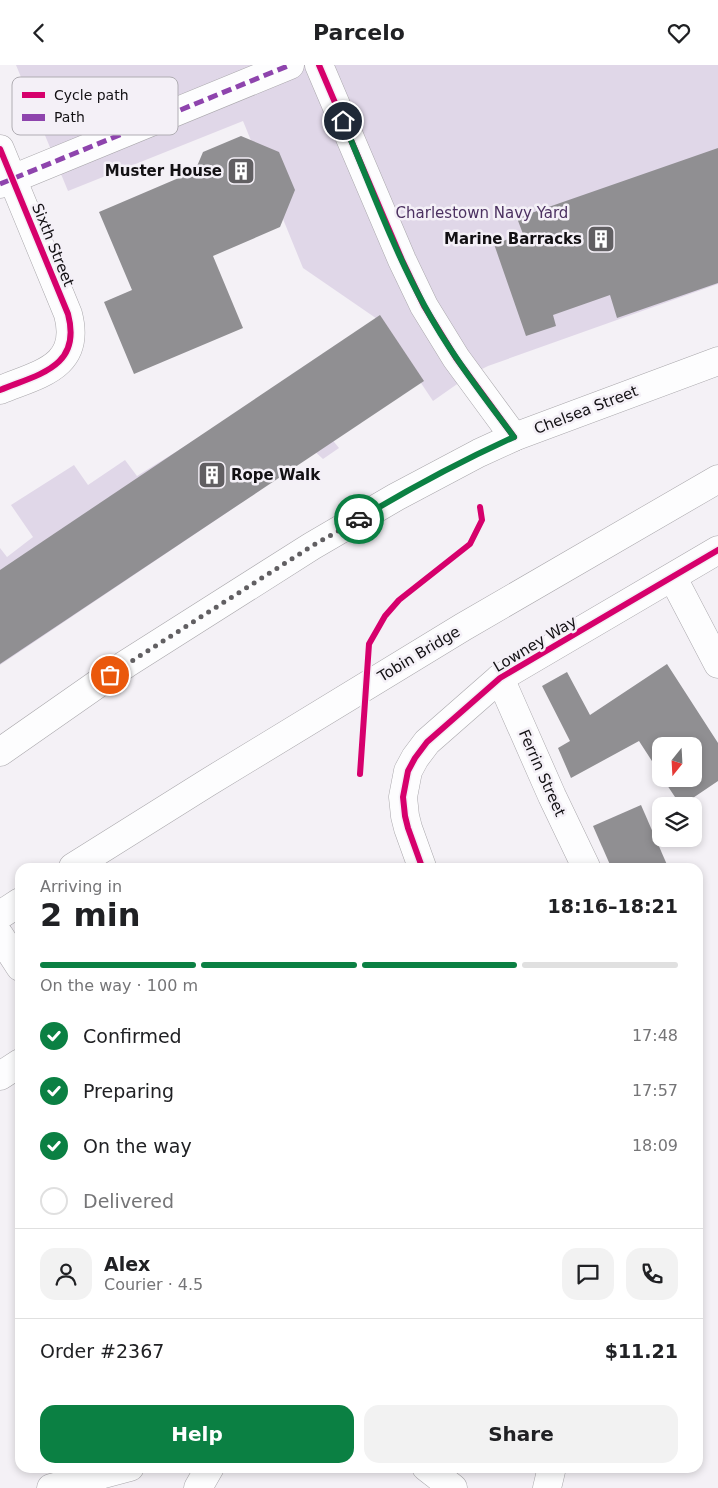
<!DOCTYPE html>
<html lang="en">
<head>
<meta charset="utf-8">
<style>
	:root { --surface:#fff; --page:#f2f2f2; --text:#202124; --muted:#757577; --line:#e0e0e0; --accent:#0b8043 }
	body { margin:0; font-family:"DejaVu Sans",sans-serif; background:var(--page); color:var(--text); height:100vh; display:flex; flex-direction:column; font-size:19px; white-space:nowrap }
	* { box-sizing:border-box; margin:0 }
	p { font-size:16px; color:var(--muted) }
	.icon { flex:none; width:28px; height:28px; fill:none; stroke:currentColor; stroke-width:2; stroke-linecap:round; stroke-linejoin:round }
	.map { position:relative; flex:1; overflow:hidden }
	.sheet { position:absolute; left:15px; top:798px; width:688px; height:610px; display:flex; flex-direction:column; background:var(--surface); border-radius:15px; box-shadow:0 2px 8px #0003 }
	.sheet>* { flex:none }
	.needle { width:32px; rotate:198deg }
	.tools { position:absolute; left:652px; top:672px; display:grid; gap:10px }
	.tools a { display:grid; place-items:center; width:50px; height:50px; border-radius:10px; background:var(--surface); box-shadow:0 2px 8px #0003; font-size:25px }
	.pin { position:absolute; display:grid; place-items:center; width:42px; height:42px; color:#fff; margin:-21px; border:2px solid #fff; border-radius:50%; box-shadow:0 1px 5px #0007 }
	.courier { position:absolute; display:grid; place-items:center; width:50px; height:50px; margin:-25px; border:4px solid #0b8043; border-radius:50%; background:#fff; color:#222; box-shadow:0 1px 6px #0007 }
	.headline em { font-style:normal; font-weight:600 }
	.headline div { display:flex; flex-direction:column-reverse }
	.headline { display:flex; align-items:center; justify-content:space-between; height:85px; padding:0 25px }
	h1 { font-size:32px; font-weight:600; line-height:38px }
	.bar { display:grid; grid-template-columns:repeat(4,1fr); gap:8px 5px; align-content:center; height:60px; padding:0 25px }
	.bar i { height:6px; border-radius:4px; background:var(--line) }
	.bar .active { background:var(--accent) }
	.bar p { grid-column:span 4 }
	.line { display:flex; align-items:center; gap:12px; padding:0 25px; border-top:1px solid var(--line) }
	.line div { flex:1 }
	.round { display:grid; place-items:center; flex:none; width:52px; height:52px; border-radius:15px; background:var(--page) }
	ol { padding:0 25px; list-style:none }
	li { display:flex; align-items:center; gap:15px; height:55px }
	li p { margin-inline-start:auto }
	li .icon { padding:5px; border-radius:50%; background:var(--accent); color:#fff; stroke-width:4 }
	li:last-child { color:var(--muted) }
	li i { width:28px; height:28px; border:2px solid var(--line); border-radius:50% }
	.cta { display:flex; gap:10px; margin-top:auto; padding:10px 25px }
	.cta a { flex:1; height:58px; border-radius:15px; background:var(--accent); color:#fff; font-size:20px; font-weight:600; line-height:58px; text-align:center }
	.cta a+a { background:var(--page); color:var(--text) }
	header { display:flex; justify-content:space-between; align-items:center; height:65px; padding:0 25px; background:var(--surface); font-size:22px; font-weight:600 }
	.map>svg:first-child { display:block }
</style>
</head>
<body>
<header><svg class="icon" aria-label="back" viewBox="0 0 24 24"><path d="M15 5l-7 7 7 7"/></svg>Parcelo<svg class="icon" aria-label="heart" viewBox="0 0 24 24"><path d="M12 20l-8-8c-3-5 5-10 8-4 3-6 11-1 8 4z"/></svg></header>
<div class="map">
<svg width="718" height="1423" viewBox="0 0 718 1423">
	<rect width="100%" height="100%" fill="#f4f1f6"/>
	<polygon fill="#e0d7e8" points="16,0 718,0 718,219 488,301 470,310 433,336 419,315 330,372 339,383 323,394 310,382 259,426 0,600 0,483 7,492 33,472 11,440 74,400 88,420 125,395 137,411 383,258 303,203 243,56 68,126"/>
	<g fill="#908f92">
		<polygon points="241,71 279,87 295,125 280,162 213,191 243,263 134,309 104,237 132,225 99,147 195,106 203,87"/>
		<polygon points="718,83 718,218 617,253 610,230 553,250 556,261 526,271 494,179 523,169 517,153"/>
		<polygon points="380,250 424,316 0,599 0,505"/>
		<polygon points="667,599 718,678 718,716 681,741 663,714 694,714 694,681 661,681 661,710 639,676 571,713 558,683 570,676 542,621 567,607 590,650"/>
		<polygon points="641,740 668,802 611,802 593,761"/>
	</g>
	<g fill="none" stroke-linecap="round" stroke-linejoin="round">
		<defs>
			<g id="street">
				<polyline points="319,0 402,195 424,241 456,293 514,372"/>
				<path d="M0,84L68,249C82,302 39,309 0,325"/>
				<polyline points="0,119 290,0"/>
				<polyline points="673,513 718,599"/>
				<polyline points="500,613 552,731 586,802"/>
				<polyline points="422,802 408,763 405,751 403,732 408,706 415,693 427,677 500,613 718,485"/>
				<polyline points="0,1011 20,998"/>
				<polyline points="51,1423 130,1402"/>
				<polyline points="198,1423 210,1402"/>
				<polyline points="547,1423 552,1402"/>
			</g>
			<g id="secondary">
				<polyline points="0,687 126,599 312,481 396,432 479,388 514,372 718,296"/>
				<polyline points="0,871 20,902"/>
				<polyline points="426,1402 453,1423"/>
			</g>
			<g id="highway">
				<polyline points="73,802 207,718 463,562 718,414"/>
				<polyline points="0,850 20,837"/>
			</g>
		</defs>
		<use href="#street" stroke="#a9a7ab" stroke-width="29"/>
		<use href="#secondary" stroke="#a9a7ab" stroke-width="29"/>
		<use href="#highway" stroke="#a9a7ab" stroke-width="29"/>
		<use href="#street" stroke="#fdfdfe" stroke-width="28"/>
		<use href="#secondary" stroke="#fdfdfe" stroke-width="28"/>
		<use href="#highway" stroke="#fdfdfe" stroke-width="28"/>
		<polyline stroke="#8e44ad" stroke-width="5" stroke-dasharray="10 5" stroke-linecap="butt" points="0,119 290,0"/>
		<defs>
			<g id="cycleway">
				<polyline points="319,0 402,195 424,241 456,293 514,372"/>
				<path d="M0,84L68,249C82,302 39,309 0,325"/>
				<polyline points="360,709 369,579 385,551 399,535 470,479 482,455 480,442"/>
				<polyline points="422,802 408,763 405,751 403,732 408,706 415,693 427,677 500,613 718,485"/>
			</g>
		</defs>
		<use href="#cycleway" stroke="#f4f0f7" stroke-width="9"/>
		<use href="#cycleway" stroke="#d6006c" stroke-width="6"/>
	</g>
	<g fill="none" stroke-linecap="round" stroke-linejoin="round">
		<polyline stroke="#615f62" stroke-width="5" stroke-dasharray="0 9" points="110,610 312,481 359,454"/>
		<path stroke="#0b8043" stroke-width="6" d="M343,56C369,117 392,181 424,240C449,287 482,329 514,372C461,396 409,424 359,454"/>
	</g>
	<defs>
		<symbol id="building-square" viewBox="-11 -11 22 22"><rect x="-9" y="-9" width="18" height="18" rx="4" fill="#615f62" stroke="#f4f0f7"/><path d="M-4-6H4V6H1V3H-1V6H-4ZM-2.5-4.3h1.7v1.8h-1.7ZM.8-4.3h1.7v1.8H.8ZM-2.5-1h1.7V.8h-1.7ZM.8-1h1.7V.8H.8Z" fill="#fff"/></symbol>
	</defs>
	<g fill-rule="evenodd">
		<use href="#building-square" x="225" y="90" width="32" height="32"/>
		<use href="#building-square" x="585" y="158" width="32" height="32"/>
		<use href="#building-square" x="196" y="394" width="32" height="32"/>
	</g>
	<g text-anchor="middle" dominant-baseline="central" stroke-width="5" stroke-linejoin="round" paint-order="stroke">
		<g font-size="15" font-weight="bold" fill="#121013" stroke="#f4f0f7" text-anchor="end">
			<text x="222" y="106">Muster House</text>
			<text x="582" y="174">Marine Barracks</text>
			<text x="231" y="410" text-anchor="start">Rope Walk</text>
		</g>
		<g font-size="15" fill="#4c3161" stroke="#f4f0f7">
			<text x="482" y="148">Charlestown Navy Yard</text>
		</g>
		<g font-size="15" fill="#121013" stroke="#f4f0f7">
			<text transform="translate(53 180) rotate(68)">Sixth Street</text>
			<text transform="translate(586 345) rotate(-21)">Chelsea Street</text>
			<text transform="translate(535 579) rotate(-31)">Lowney Way</text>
			<text transform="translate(419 589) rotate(-31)">Tobin Bridge</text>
			<text transform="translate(542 708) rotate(66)">Ferrin Street</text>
		</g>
	</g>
	<rect x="12" y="12" width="166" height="58" rx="8" fill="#f4f0f7" stroke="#b0adb3" stroke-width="1"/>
	<rect x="22" y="27" width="23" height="6" fill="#d6006c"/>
	<rect x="22" y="49" width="23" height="7" fill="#8e44ad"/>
	<g font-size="14" fill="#121013">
		<text x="54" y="35">Cycle path</text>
		<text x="54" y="57">Path</text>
	</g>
</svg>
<div class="tools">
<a><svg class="needle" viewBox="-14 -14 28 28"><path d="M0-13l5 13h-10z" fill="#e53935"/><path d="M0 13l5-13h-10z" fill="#757577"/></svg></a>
<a><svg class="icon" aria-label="layers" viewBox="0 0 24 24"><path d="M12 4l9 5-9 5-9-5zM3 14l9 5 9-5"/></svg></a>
</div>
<div class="pin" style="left:110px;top:610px;background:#ea580c"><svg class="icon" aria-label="bag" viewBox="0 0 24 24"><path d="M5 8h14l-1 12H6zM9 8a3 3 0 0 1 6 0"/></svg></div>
<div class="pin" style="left:343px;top:56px;background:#1f2937"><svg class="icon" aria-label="home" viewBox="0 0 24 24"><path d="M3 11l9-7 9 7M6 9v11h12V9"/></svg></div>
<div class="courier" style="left:359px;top:454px"><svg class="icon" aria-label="car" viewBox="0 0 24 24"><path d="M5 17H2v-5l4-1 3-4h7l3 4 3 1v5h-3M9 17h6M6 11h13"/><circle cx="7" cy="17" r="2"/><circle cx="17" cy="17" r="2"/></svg></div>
<section class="sheet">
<div class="headline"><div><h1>2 min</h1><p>Arriving in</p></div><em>18:16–18:21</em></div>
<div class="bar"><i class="active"></i><i class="active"></i><i class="active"></i><i></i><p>On the way · 100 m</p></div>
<ol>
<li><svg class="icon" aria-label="check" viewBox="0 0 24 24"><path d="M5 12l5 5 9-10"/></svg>Confirmed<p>17:48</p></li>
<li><svg class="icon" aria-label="check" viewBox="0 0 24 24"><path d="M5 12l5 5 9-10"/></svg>Preparing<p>17:57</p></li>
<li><svg class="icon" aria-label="check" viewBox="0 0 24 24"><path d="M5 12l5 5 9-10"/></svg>On the way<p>18:09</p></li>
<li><i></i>Delivered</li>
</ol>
<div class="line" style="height:90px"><a class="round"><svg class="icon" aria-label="person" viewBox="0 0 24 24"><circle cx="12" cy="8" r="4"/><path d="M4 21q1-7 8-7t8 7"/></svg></a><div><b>Alex</b><p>Courier · 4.5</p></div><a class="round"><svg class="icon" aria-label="chat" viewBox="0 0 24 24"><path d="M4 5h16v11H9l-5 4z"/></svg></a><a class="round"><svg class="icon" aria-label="phone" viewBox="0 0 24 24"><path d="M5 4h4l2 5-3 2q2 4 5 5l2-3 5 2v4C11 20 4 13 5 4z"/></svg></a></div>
<div class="line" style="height:65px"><div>Order #2367</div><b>$11.21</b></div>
<div class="cta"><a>Help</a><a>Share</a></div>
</section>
</div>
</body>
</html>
